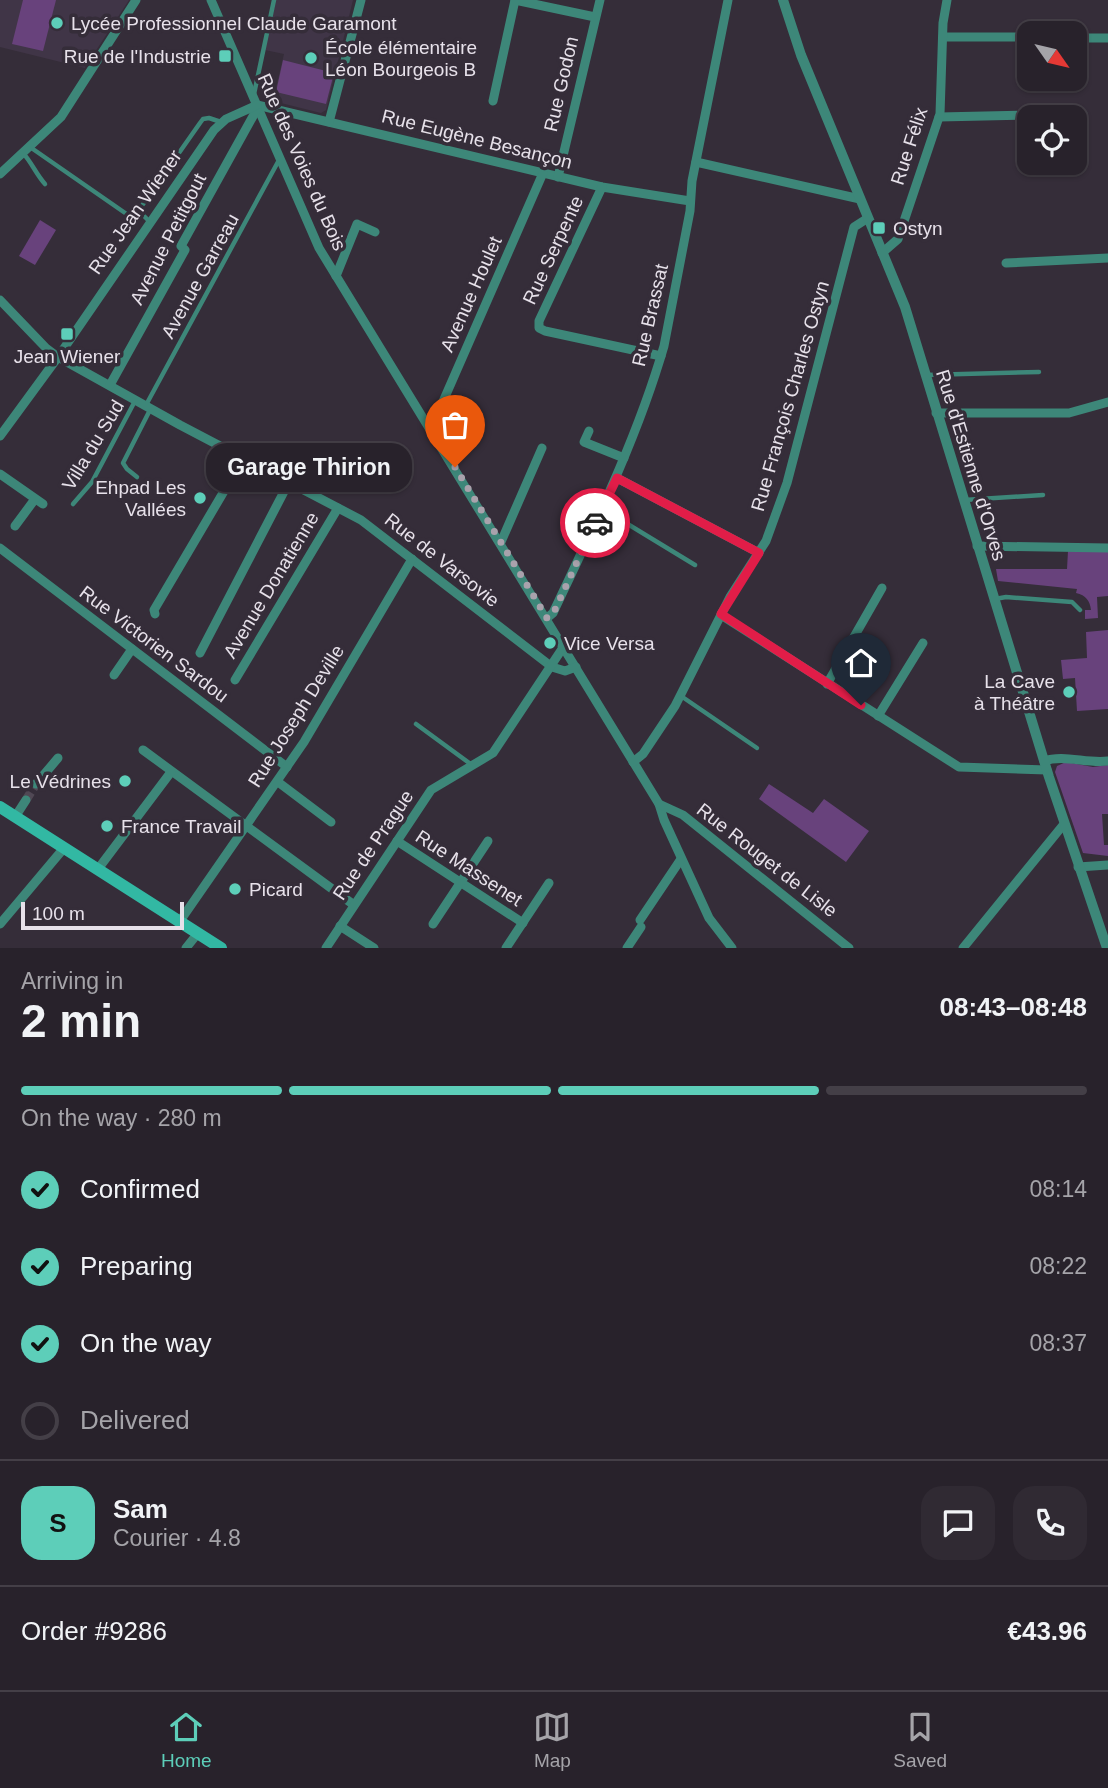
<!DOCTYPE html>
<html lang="en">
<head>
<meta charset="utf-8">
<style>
	:root { --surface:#28222b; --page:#302a33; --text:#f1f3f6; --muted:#a5a4a9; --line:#443f47; --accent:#5dceb9 }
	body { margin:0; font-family:Helvetica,sans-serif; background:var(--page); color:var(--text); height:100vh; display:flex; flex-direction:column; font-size:26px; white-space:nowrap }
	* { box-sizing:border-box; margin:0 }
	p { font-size:23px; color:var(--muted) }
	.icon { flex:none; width:38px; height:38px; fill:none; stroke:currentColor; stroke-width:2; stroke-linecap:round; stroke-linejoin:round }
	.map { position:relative; height:948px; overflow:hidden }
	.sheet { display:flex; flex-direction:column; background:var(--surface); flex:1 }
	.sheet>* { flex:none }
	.needle { width:46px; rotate:124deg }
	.buttons { position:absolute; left:1017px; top:21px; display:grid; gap:14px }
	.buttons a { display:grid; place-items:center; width:70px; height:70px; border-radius:14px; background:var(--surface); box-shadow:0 2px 5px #0004,0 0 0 2px var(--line); font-size:35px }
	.scale { position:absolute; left:21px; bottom:18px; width:163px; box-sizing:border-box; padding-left:7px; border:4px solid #e7e1ea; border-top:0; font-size:19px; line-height:24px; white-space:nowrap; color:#e7e1ea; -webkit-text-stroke:5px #352d39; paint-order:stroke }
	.pin { position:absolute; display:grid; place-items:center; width:60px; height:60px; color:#fff; margin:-72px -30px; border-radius:50% 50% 50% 0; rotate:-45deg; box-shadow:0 0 7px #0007 }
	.pin .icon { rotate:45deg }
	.courier { position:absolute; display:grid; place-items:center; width:70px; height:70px; margin:-35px; border:5px solid #e11d48; border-radius:50%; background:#fff; color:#222; box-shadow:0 2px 9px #0007 }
	.bubble { position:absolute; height:49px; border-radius:21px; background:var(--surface); box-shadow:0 2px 5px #0004,0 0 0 2px var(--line); font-size:23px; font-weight:800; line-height:49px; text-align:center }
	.headline em { font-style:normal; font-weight:800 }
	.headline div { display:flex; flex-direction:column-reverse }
	.headline { display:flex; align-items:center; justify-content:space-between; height:119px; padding:0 21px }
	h1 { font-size:46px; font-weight:800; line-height:52px }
	.bar { display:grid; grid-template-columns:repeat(4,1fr); gap:10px 7px; align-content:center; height:84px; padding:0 21px }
	.bar i { height:9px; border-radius:5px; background:var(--line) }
	.bar .active { background:var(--accent) }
	.bar p { grid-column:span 4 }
	.line { display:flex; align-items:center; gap:18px; padding:0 21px; border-top:2px solid var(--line) }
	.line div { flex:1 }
	.round { display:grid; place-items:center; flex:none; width:74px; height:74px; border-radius:21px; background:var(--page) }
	ol { padding:0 21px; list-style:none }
	li { display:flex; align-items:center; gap:21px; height:77px }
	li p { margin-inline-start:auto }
	li .icon { padding:7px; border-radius:50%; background:var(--accent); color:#111; stroke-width:4 }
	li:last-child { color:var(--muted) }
	li i { width:38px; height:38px; border:4px solid var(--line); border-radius:50% }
	.menu { display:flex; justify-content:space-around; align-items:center; height:98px; border-top:2px solid var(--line); background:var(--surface); font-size:19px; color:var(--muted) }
	.menu a { display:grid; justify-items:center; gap:4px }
	.menu .active { color:var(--accent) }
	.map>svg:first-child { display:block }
</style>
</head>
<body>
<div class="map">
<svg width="1108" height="948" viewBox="0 0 1108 948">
	<rect width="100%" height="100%" fill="#352d39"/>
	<g fill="#403547">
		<polygon points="0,0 129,0 95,52 88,52 85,68 0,47"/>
		<polygon points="276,0 353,0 326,110 321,113 273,101 284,54 265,50"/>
	</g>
	<g fill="#68427c">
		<polygon points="23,0 56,0 43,51 12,44"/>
		<polygon points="283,60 334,73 326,104 276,92"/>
		<polygon points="40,220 56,230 35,265 19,256"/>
		<path d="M1068,551H1108V596L1097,597L1098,618L1085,619V610H1091C1090,601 1086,595 1076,593L1077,589L998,581L996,569H1067Z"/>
		<polygon points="1108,630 1108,709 1077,711 1075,678 1063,679 1061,660 1087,658 1086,632"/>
		<polygon points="1066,762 1093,767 1108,765 1108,814 1102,814 1104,845 1108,845 1108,856 1083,853 1055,772 1057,766"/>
		<polygon points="769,784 813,813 824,799 869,831 846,862 759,799"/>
	</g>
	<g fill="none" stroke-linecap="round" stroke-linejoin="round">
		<polyline stroke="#504854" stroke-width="9" stroke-dasharray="9 4.5" stroke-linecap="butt" points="26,800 36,784"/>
		<g stroke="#3d8779" stroke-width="4.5">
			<polyline points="254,94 274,0"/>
			<polyline points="30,147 128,215"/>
			<path d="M23,153C32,163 36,174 45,184"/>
			<polyline points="149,221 140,212 141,207 200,123 203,119 209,118 221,122"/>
			<polyline points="926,375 1039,372"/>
			<polyline points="146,405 279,160"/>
			<polyline points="137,477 127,469 123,463 150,410"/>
			<polyline points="964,500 1043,495"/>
			<polyline points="73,504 92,482 135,401"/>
			<polyline points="603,509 695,565"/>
			<polyline points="995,599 1006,597 1072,602 1080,610"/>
			<polyline points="681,696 757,748"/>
			<polyline points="416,724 472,765"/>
		</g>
		<g stroke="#3d8779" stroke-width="9">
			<polyline points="211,0 319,248 659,804 664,820 709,918 732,948"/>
			<polyline points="515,0 595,17"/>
			<polyline points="943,37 1029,37"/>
			<polyline points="1074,38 1108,38"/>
			<polyline points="493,101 515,0"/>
			<polyline points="257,105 602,187 690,201"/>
			<polyline points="939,117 1083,114 1084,155"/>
			<polyline points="329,122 361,0"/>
			<polyline points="696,162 860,199"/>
			<polyline points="0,174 61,117 136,0"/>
			<polyline points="558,177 600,0"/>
			<polyline points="602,187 539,321 539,328 545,331 661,356"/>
			<polyline points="882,253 898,239 940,114 943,23 947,0"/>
			<polyline points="1006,263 1108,258"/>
			<polyline points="336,276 357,224 375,232"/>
			<polyline points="0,300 46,348 58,357 180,425 361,520 552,667 565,671 576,667"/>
			<polyline points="110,385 185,250 181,246 257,109"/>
			<polyline points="936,413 1069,413 1108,402"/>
			<polyline points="431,429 543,173"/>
			<polyline points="589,431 584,442 624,458"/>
			<polyline points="0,436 58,357 214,130 226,119 257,105"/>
			<polyline points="0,474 43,504"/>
			<polyline points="617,478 759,553"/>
			<polyline points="15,526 35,499"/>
			<polyline points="501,542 542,448"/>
			<polyline points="977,546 1108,548"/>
			<polyline points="0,548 287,767"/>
			<polyline points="155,614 154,610 243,459"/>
			<polyline points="721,615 959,767 1047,770"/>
			<path d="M547,618L553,613C594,526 637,439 664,346L690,211L692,181L728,0"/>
			<polyline points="200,653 289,482"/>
			<polyline points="114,675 132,649"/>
			<polyline points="235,680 338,508"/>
			<polyline points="827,684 882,588"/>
			<polyline points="878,716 923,643"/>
			<polyline points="143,750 354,905"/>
			<path d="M1044,761C1064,754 1087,764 1108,761"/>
			<polyline points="633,762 643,754 675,706 730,597 766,541 787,483 854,227 868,218"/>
			<polyline points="278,782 331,822"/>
			<polyline points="36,784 58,758"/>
			<polyline points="659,804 683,815 849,948"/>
			<polyline points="15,817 26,800"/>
			<polyline points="397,841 523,923"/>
			<polyline points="1078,867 1108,865"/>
			<polyline points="98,869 171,772"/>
			<polyline points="640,920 681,859"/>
			<polyline points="180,921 304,742 412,559"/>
			<polyline points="0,924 64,848"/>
			<polyline points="433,924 488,841"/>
			<polyline points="340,926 374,948"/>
			<polyline points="186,948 198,933"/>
			<polyline points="326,948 431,790 493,753 564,646"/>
			<polyline points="506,948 549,883"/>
			<polyline points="627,948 641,927"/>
			<polyline points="963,948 1064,824"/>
		</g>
		<polyline stroke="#3d8779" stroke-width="10" points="783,0 801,55 905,307 1049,777 1107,948"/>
		<polyline stroke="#32b8a3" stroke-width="12" points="0,807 221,948"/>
	</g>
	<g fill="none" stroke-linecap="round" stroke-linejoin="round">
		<polyline stroke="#a9a2ac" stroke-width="7" stroke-dasharray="0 12.6" points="455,467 547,618 554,612 595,523"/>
		<polyline stroke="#e11d48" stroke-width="9" points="595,523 617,478 759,553 721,614 861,705"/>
	</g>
	<g fill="#5dceb9" stroke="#352d39" stroke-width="2.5">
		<circle cx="57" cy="23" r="7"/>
		<rect x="218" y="49" width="14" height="14" rx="3.5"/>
		<circle cx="311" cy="58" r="7"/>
		<rect x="872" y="221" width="14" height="14" rx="3.5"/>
		<rect x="60" y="327" width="14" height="14" rx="3.5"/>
		<circle cx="200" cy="498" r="7"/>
		<circle cx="550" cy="643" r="7"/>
		<circle cx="1069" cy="692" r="7"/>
		<circle cx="125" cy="781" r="7"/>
		<circle cx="107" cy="826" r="7"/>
		<circle cx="235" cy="889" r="7"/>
	</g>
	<g text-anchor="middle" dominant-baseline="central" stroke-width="7" stroke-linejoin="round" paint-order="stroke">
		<g font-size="19" fill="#e7e1ea" stroke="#352d39" text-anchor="start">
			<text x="71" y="23">Lycée Professionnel Claude Garamont</text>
			<text x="325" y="47">École élémentaire<tspan x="325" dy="22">Léon Bourgeois B</tspan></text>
			<text x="211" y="56" text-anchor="end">Rue de l'Industrie</text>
			<text x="893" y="228">Ostyn</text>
			<text x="67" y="356" text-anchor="middle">Jean Wiener</text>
			<text x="186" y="487" text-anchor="end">Ehpad Les<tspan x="186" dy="22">Vallées</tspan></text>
			<text x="564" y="643">Vice Versa</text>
			<text x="1055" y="681" text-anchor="end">La Cave<tspan x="1055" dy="22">à Théâtre</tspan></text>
			<text x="111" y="781" text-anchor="end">Le Védrines</text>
			<text x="121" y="826">France Travail</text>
			<text x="249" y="889">Picard</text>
		</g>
		<g font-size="19" fill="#e7e1ea" stroke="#352d39">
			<text transform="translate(561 84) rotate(-77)">Rue Godon</text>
			<text transform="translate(477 139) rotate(14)">Rue Eugène Besançon</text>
			<text transform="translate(909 146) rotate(-72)">Rue Félix</text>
			<text transform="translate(302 162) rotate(66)">Rue des Voies du Bois</text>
			<text transform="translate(135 212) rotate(-55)">Rue Jean Wiener</text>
			<text transform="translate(168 239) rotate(-63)">Avenue Petitgout</text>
			<text transform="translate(553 250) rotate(-65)">Rue Serpente</text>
			<text transform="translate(200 276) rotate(-61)">Avenue Garreau</text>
			<text transform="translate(471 294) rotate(-66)">Avenue Houlet</text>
			<text transform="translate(650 315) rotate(-77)">Rue Brassat</text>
			<text transform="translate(790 396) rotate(-74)">Rue François Charles Ostyn</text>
			<text transform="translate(93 445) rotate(-59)">Villa du Sud</text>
			<text transform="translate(971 465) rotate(73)">Rue d'Estienne d'Orves</text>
			<text transform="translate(442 560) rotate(38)">Rue de Varsovie</text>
			<text transform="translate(271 585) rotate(-59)">Avenue Donatienne</text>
			<text transform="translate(154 644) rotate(37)">Rue Victorien Sardou</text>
			<text transform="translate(296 716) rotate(-58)">Rue Joseph Deville</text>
			<text transform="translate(373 845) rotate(-56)">Rue de Prague</text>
			<text transform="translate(767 860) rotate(38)">Rue Rouget de Lisle</text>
			<text transform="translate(469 868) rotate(33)">Rue Massenet</text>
		</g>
	</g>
</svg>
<div class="buttons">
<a><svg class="needle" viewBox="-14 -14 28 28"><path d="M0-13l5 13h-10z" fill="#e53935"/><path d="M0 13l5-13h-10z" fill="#a5a4a9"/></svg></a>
<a><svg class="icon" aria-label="locate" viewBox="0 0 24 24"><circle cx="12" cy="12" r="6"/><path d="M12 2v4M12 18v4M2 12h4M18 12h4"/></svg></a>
</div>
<div class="scale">100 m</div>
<div class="pin" style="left:455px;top:467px;background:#ea580c"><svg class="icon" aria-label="bag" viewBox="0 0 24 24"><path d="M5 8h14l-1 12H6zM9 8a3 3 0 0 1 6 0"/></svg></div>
<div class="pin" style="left:861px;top:705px;background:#1f2937"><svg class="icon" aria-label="home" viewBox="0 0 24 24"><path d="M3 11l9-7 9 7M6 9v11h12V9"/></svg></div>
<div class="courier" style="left:595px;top:523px"><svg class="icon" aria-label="car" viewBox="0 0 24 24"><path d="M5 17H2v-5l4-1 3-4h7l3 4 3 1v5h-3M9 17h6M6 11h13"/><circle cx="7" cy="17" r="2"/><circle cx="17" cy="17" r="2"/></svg></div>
<div class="bubble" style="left:206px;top:443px;width:206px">Garage Thirion</div>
</div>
<section class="sheet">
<div class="headline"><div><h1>2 min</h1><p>Arriving in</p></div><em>08:43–08:48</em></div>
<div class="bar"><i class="active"></i><i class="active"></i><i class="active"></i><i></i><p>On the way · 280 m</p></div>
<ol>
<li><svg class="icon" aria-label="check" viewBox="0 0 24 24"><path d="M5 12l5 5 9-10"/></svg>Confirmed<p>08:14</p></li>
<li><svg class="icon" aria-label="check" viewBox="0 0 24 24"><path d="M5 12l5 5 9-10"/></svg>Preparing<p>08:22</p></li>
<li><svg class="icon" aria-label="check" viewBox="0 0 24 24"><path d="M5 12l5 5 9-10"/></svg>On the way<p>08:37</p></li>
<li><i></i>Delivered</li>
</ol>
<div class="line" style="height:126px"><b class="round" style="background:var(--accent);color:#111">S</b><div><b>Sam</b><p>Courier · 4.8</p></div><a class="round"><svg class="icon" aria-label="chat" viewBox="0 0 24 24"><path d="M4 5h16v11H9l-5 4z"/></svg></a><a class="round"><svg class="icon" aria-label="phone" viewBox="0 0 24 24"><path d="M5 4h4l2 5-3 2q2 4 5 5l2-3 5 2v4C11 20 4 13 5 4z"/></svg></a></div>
<div class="line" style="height:91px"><div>Order #9286</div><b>€43.96</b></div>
</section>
<nav class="menu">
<a class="active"><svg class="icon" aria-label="home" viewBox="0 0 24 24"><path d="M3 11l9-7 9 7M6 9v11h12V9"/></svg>Home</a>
<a><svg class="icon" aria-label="map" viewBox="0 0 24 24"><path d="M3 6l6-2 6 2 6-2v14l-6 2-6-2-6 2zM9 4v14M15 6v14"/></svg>Map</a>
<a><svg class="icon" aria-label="saved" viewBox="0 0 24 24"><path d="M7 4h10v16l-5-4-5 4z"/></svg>Saved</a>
</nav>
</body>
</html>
